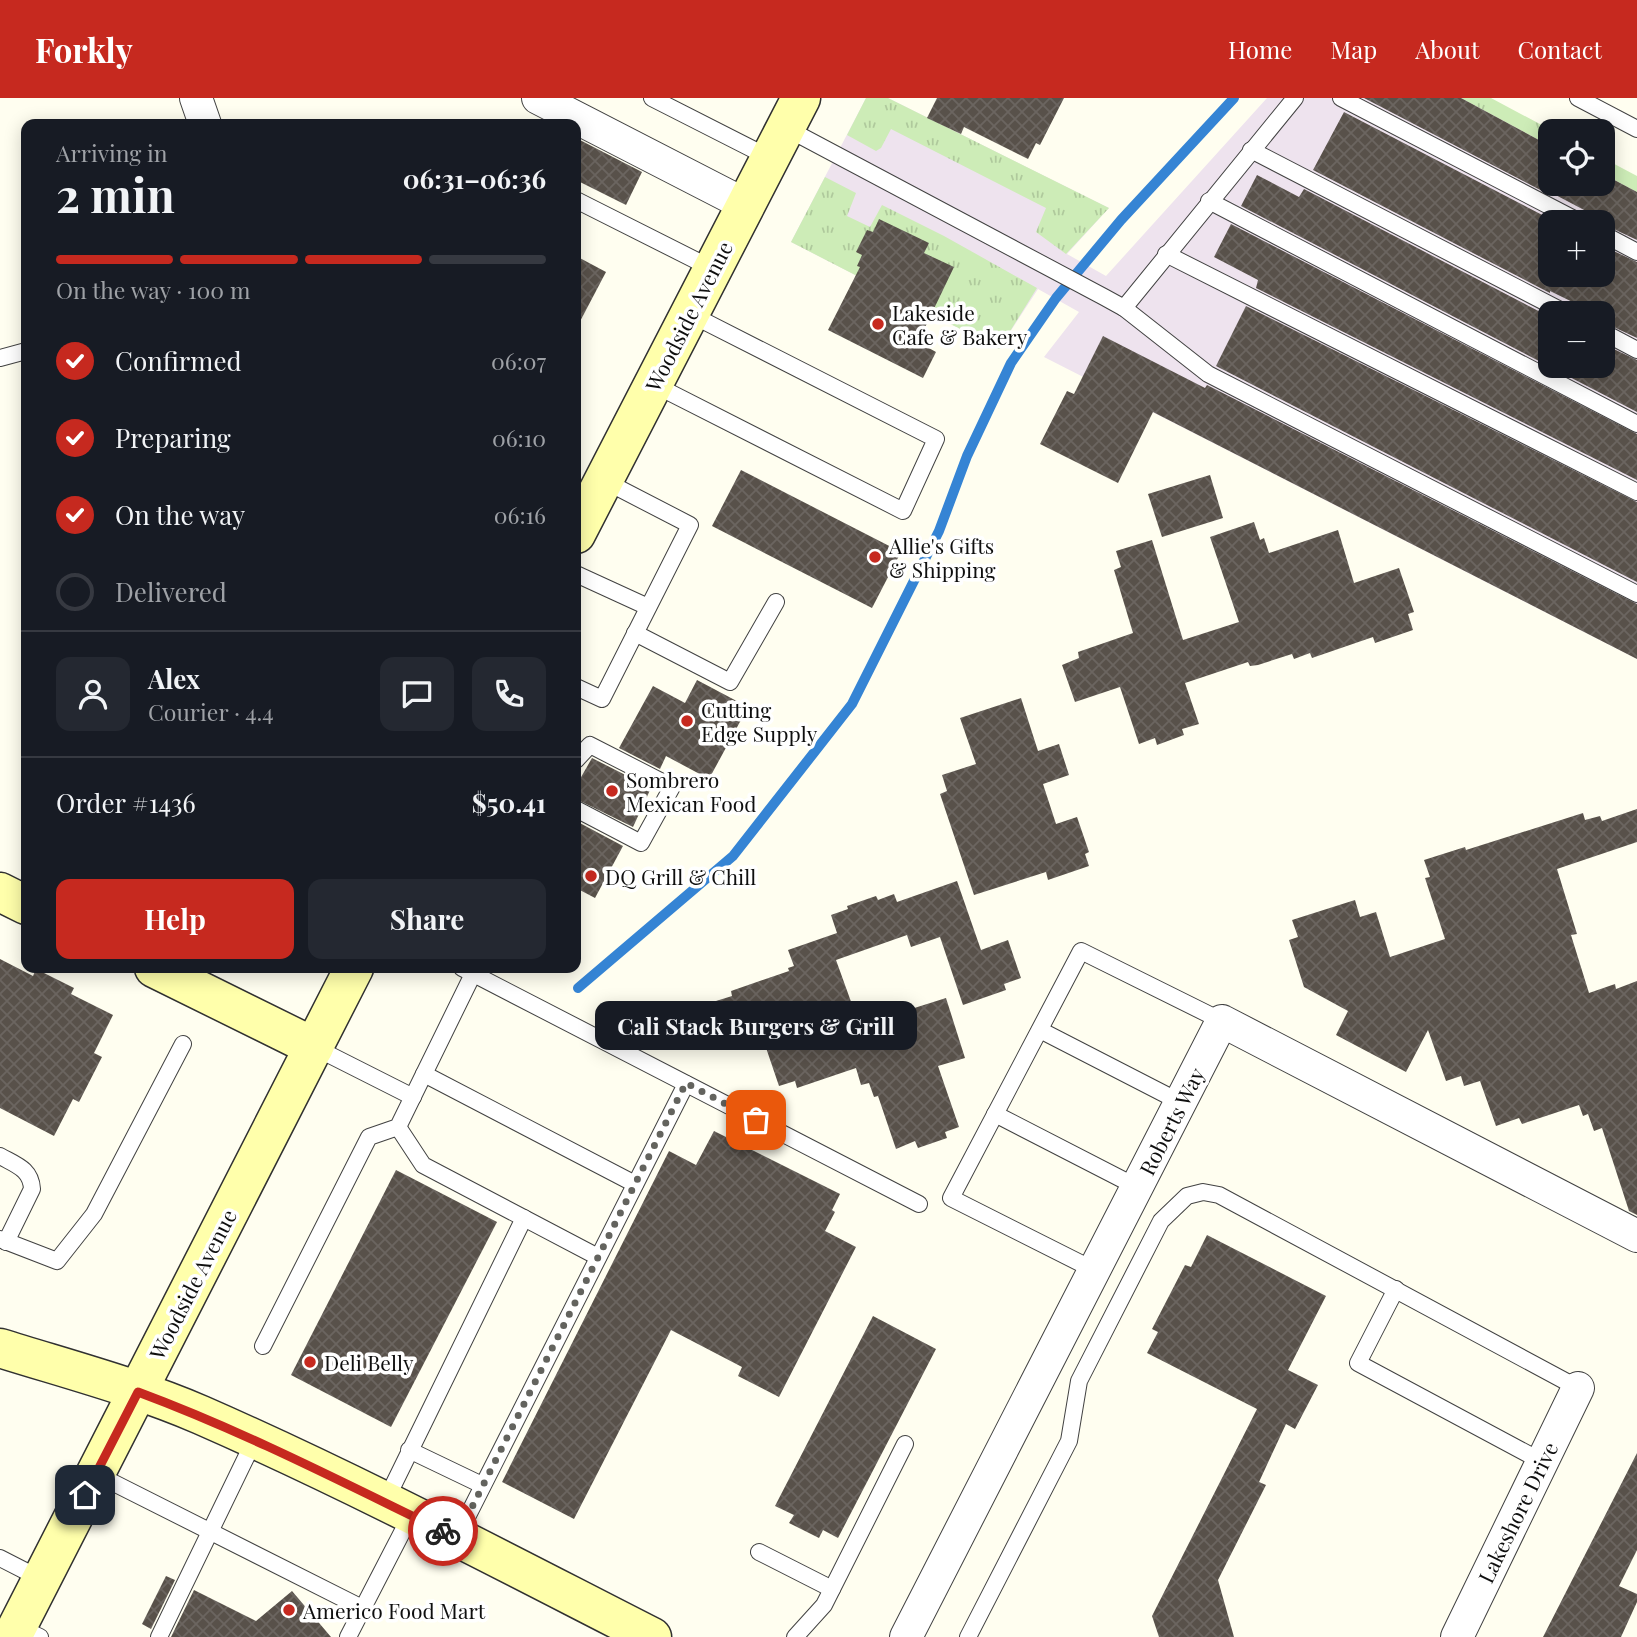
<!DOCTYPE html>
<html lang="en">
<head>
<meta charset="utf-8">
<style>
	:root { --surface:#171b24; --page:#242831; --text:#f1f3f6; --muted:#9ea1a6; --line:#363941; --accent:#c6291f }
	body { margin:0; font-family:"Playfair Display",serif; background:var(--page); color:var(--text); height:100vh; display:flex; flex-direction:column; font-size:26px; white-space:nowrap }
	* { box-sizing:border-box; margin:0 }
	p { font-size:23px; color:var(--muted) }
	.icon { flex:none; width:38px; height:38px; fill:none; stroke:currentColor; stroke-width:2; stroke-linecap:round; stroke-linejoin:round }
	.map { position:relative; flex:1; overflow:hidden }
	.panel { position:absolute; left:21px; top:21px; width:560px; height:854px; display:flex; flex-direction:column; background:var(--surface); border-radius:14px; box-shadow:0 4px 18px #0003 }
	.panel>* { flex:none }
	.tools { position:absolute; left:1538px; top:21px; display:grid; gap:14px }
	.tools a { display:grid; place-items:center; width:77px; height:77px; border-radius:14px; background:var(--surface); box-shadow:0 4px 18px #0003; font-size:35px }
	.pin { position:absolute; display:grid; place-items:center; width:60px; height:60px; color:#fff; margin:-30px; border-radius:14px; box-shadow:0 4px 10px #0006 }
	.courier { position:absolute; display:grid; place-items:center; width:70px; height:70px; margin:-35px; border:5px solid #c6291f; border-radius:50%; background:#fff; color:#222; box-shadow:0 2px 9px #0007 }
	.bubble { position:absolute; height:49px; border-radius:14px; background:var(--surface); box-shadow:0 4px 18px #0003; font-size:23px; font-weight:700; line-height:49px; text-align:center }
	.summary em { font-style:normal; font-weight:700 }
	.summary div { display:flex; flex-direction:column-reverse }
	.summary { display:flex; align-items:center; justify-content:space-between; height:119px; padding:0 35px }
	h1 { font-size:46px; font-weight:700; line-height:52px }
	.bar { display:grid; grid-template-columns:repeat(4,1fr); gap:10px 7px; align-content:center; height:84px; padding:0 35px }
	.bar i { height:9px; border-radius:5px; background:var(--line) }
	.bar .selected { background:var(--accent) }
	.bar p { grid-column:span 4 }
	.line { display:flex; align-items:center; gap:18px; padding:0 35px; border-top:2px solid var(--line) }
	.line div { flex:1 }
	.round { display:grid; place-items:center; flex:none; width:74px; height:74px; border-radius:14px; background:var(--page) }
	ol { padding:0 35px; list-style:none }
	li { display:flex; align-items:center; gap:21px; height:77px }
	li p { margin-inline-start:auto }
	li .icon { padding:7px; border-radius:50%; background:var(--accent); color:#fff; stroke-width:4 }
	li:last-child { color:var(--muted) }
	li i { width:38px; height:38px; border:4px solid var(--line); border-radius:50% }
	.button { display:flex; gap:14px; margin-top:auto; padding:14px 35px }
	.button a { flex:1; height:80px; border-radius:14px; background:var(--accent); color:#fff; font-size:28px; font-weight:700; line-height:80px; text-align:center }
	.button a+a { background:var(--page); color:var(--text) }
	header { display:flex; align-items:center; gap:42px; box-sizing:border-box; height:98px; padding:0 35px; background:var(--accent); color:#fff }
	header strong { font-size:33px }
	nav { display:flex; gap:38px; margin-inline-start:auto; font-size:24px }
	.map>svg:first-child { display:block }
</style>
</head>
<body>
<header>
<strong>Forkly</strong>
<nav><a>Home</a><a>Map</a><a>About</a><a>Contact</a></nav>
</header>
<div class="map">
<svg width="1637" height="1539" viewBox="0 0 1637 1539">
	<defs>
		<pattern id="grass-tufts" width="24" height="20" patternUnits="userSpaceOnUse" patternTransform="scale(1.75)"><rect width="24" height="20" fill="#cdecb7"/><path d="M3 7l-1-3M5 7V3M7 7l1-3M15 17l-1-3M17 17v-4M19 17l1-3" fill="none" stroke="#afc99c"/></pattern>
		<pattern id="building-cross-hatch" width="8" height="8" patternUnits="userSpaceOnUse" patternTransform="scale(1.75)"><rect width="8" height="8" fill="#58514a"/><path d="M0 0l8 8M0 8l8-8" fill="none" stroke="#6b6560"/></pattern>
	</defs>
	<rect width="100%" height="100%" fill="#fffef0"/>
	<path fill="#eee3ee" fill-rule="evenodd" d="M866,0H888L1109,110L1067,156L1106,178L1267,0H1461L1550,48V86H1603V76L1637,94V561L1044,259L1079,214L1038,191L999,251L791,144ZM1550,124H1603V177H1550ZM1550,215H1603V268H1550Z"/>
	<g fill="url(#grass-tufts)">
		<polygon points="866,0 888,0 1109,110 1066,156 1036,134 1046,110 891,31 881,50 876,53 847,37"/>
		<polygon points="1461,0 1491,0 1553,33 1550,33 1550,48"/>
		<polygon points="1603,60 1637,78 1637,94 1603,76"/>
		<polygon points="825,79 856,95 847,118 870,129 882,107 944,138 1037,190 999,251 791,144"/>
	</g>
	<g fill="none" stroke-linecap="round" stroke-linejoin="round">
		<polyline stroke="#3584d4" stroke-width="10" points="578,890 733,758 852,606 939,433 967,358 1011,265 1056,200 1121,122 1234,0"/>
	</g>
	<g fill="url(#building-cross-hatch)">
		<polygon points="937,0 1064,0 1040,47 1036,45 1028,61 964,29 961,36 927,20"/>
		<polygon points="1364,0 1461,0 1550,48 1550,86 1603,86 1603,76 1637,94 1637,142 1603,126 1603,122 1550,94 1550,97"/>
		<polygon points="1344,14 1550,121 1550,177 1603,177 1603,148 1637,164 1637,240 1603,224 1603,215 1595,215 1550,193 1550,195 1313,72"/>
		<polygon points="576,40 642,74 626,107 576,82"/>
		<polygon points="1257,77 1299,99 1304,91 1550,219 1550,268 1603,268 1603,246 1637,262 1637,314 1241,108"/>
		<polygon points="879,121 929,145 924,155 954,169 918,244 936,254 923,280 828,232 860,169 857,168 862,157 856,154 867,132 873,134"/>
		<polygon points="1231,126 1637,336 1637,382 1256,190 1258,182 1214,159"/>
		<polygon points="576,158 606,174 576,231"/>
		<polygon points="1246,208 1637,404 1637,484 1216,268"/>
		<polygon points="1103,238 1205,290 1207,287 1637,506 1637,561 1153,314 1118,385 1040,346 1067,293 1074,296"/>
		<polygon points="741,372 901,454 872,510 712,428"/>
		<polygon points="1210,377 1223,420 1162,439 1148,396"/>
		<polygon points="1254,424 1260,442 1264,440 1269,455 1338,432 1354,485 1399,470 1414,514 1408,516 1413,532 1375,545 1373,539 1312,560 1310,555 1294,561 1292,556 1258,567 1250,568 1248,564 1185,585 1199,626 1182,631 1184,637 1157,647 1155,640 1139,646 1120,589 1075,604 1062,567 1079,560 1078,554 1133,535 1114,472 1121,469 1116,453 1152,442 1183,542 1239,524 1210,439"/>
		<polygon points="697,582 748,609 709,681 666,658 660,671 619,650 653,588 685,605"/>
		<polygon points="1021,600 1038,653 1059,646 1069,677 1043,686 1056,726 1077,719 1089,754 1085,756 1089,768 1048,782 1046,774 974,797 940,696 947,693 942,677 976,666 960,620"/>
		<polygon points="592,660 651,690 633,729 576,701 576,688"/>
		<polygon points="1637,711 1637,744 1557,771 1577,836 1571,837 1589,895 1615,886 1616,891 1637,883 1637,1117 1629,1113 1602,1030 1594,1033 1588,1016 1583,1018 1579,1007 1522,1026 1519,1020 1496,1028 1480,983 1464,988 1461,978 1446,983 1428,932 1406,974 1336,937 1348,913 1304,889 1289,842 1298,839 1292,822 1355,802 1360,819 1376,814 1390,859 1445,841 1425,780 1430,779 1424,762 1465,749 1466,752 1583,715 1585,722 1600,718 1602,723"/>
		<polygon points="576,723 623,748 595,800 576,790"/>
		<polygon points="957,783 981,852 1008,842 1021,880 1004,886 1006,892 963,907 940,839 911,849 907,837 836,862 863,937 911,924 908,912 946,900 965,960 938,968 959,1029 945,1034 947,1040 918,1050 915,1043 896,1051 878,998 874,999 869,985 861,987 856,970 797,990 795,983 779,988 760,932 729,943 716,903 732,898 731,893 789,873 788,870 794,868 788,852 837,835 831,817 848,811 847,808 876,798 878,802 894,796 897,804"/>
		<polygon points="0,861 33,878 36,871 74,890 71,896 113,917 94,955 102,959 79,1004 73,1001 54,1038 0,1010"/>
		<polygon points="714,1033 840,1096 832,1112 835,1114 825,1133 856,1149 779,1299 738,1278 742,1269 671,1232 574,1421 502,1384 669,1053 696,1067"/>
		<polygon points="396,1072 497,1124 391,1329 291,1277"/>
		<polygon points="1207,1137 1326,1198 1288,1272 1318,1287 1295,1331 1286,1326 1259,1384 1266,1387 1218,1482 1234,1539 1159,1539 1152,1518 1257,1311 1147,1255 1158,1234 1152,1231 1185,1167 1191,1169"/>
		<polygon points="873,1218 936,1251 838,1440 823,1432 819,1440 789,1425 794,1417 775,1408"/>
		<polygon points="1637,1355 1637,1452 1619,1488 1637,1496 1637,1504 1621,1539 1543,1539"/>
		<polygon points="166,1478 175,1482 151,1531 142,1526"/>
		<polygon points="194,1492 256,1523 292,1493 331,1539 171,1539"/>
	</g>
	<g fill="none" stroke-linecap="round" stroke-linejoin="round">
		<defs>
			<g id="lane">
				<polyline points="652,0 770,60"/>
				<polyline points="1341,0 1580,124"/>
				<polyline points="1578,0 1637,31"/>
				<polyline points="786,30 1104,199 1124,210 1208,276 1637,496"/>
				<polyline points="1251,52 1566,215"/>
				<polyline points="576,102 713,171"/>
				<polyline points="1209,103 1637,326"/>
				<polyline points="1603,136 1637,154"/>
				<polyline points="1166,156 1637,394"/>
				<polyline points="1124,210 1295,0"/>
				<polyline points="1603,234 1637,252"/>
				<polyline points="0,260 26,253"/>
				<polyline points="653,286 903,413 936,341 690,216"/>
				<polyline points="576,476 648,509"/>
				<polyline points="635,535 730,584 776,504"/>
				<polyline points="576,589 602,601 690,427 603,382"/>
				<polyline points="576,662 590,647 672,689 641,745 576,711"/>
				<polyline points="462,870 919,1106"/>
				<polyline points="1040,932 1180,1004"/>
				<polyline points="314,949 413,999"/>
				<polyline points="424,976 635,1086"/>
				<polyline points="995,1016 1137,1089"/>
				<polyline points="398,1029 423,1067 598,1159"/>
				<path d="M0,1058C16,1067 31,1071 32,1091L6,1144"/>
				<polyline points="0,1141 57,1163 94,1116 183,946"/>
				<polyline points="1094,1172 951,1100 1081,853 1222,923"/>
				<polyline points="1396,1191 1358,1265 1541,1363"/>
				<polyline points="263,1248 369,1039 398,1029 473,876"/>
				<polyline points="409,1352 482,1387"/>
				<polyline points="96,1376 362,1510"/>
				<polyline points="385,1404 524,1120"/>
				<polyline points="457,1439 686,986"/>
				<polyline points="759,1454 832,1491"/>
				<polyline points="0,1460 41,1481"/>
				<polyline points="17,1528 40,1539"/>
				<polyline points="159,1539 255,1341"/>
				<polyline points="348,1539 411,1417"/>
				<polyline points="795,1539 824,1507 905,1346"/>
				<polyline points="968,1539 1069,1343 1079,1283 1161,1123 1187,1098 1203,1094 1219,1097 1578,1290"/>
			</g>
			<g id="street">
				<polyline points="196,0 205,26"/>
				<polyline points="538,0 746,107"/>
				<polyline points="906,1539 1222,923 1637,1138"/>
				<polyline points="1457,1539 1578,1290"/>
			</g>
			<g id="secondary">
				<polyline points="576,436 801,0"/>
				<polyline points="0,794 26,807"/>
				<polyline points="154,870 314,949"/>
				<path d="M0,1250C67,1271 136,1289 201,1317C354,1384 503,1463 652,1539"/>
				<polyline points="12,1539 354,870"/>
			</g>
		</defs>
		<use href="#lane" stroke="#424242" stroke-width="18"/>
		<use href="#street" stroke="#424242" stroke-width="34"/>
		<use href="#secondary" stroke="#313131" stroke-width="41"/>
		<use href="#lane" stroke="#fff" stroke-width="16"/>
		<use href="#street" stroke="#fff" stroke-width="32"/>
		<use href="#secondary" stroke="#ffffab" stroke-width="38"/>
	</g>
	<g fill="none" stroke-linecap="round" stroke-linejoin="round">
		<polyline stroke="#63635e" stroke-width="7" stroke-dasharray="0 12.6" points="443,1433 457,1439 686,985 756,1022"/>
		<path stroke="#c6291f" stroke-width="9" d="M85,1397L138,1294C243,1333 342,1384 443,1433"/>
	</g>
	<g fill="#c6291f" stroke="#fff" stroke-width="2.5">
		<circle cx="878" cy="226" r="7"/>
		<circle cx="875" cy="459" r="7"/>
		<circle cx="687" cy="623" r="7"/>
		<circle cx="612" cy="693" r="7"/>
		<circle cx="591" cy="778" r="7"/>
		<circle cx="310" cy="1264" r="7"/>
		<circle cx="289" cy="1512" r="7"/>
	</g>
	<g text-anchor="middle" dominant-baseline="central" stroke-width="7" stroke-linejoin="round" paint-order="stroke">
		<g font-size="21" fill="#0f0f0f" stroke="#fff" text-anchor="start">
			<text x="892" y="214">Lakeside<tspan x="892" dy="24">Cafe &amp; Bakery</tspan></text>
			<text x="889" y="447">Allie's Gifts<tspan x="889" dy="24">&amp; Shipping</tspan></text>
			<text x="701" y="611">Cutting<tspan x="701" dy="24">Edge Supply</tspan></text>
			<text x="626" y="681">Sombrero<tspan x="626" dy="24">Mexican Food</tspan></text>
			<text x="605" y="778">DQ Grill &amp; Chill</text>
			<text x="324" y="1264">Deli Belly</text>
			<text x="303" y="1512">Americo Food Mart</text>
		</g>
		<g font-size="21" fill="#0f0f0f" stroke="#fff">
			<text transform="translate(688 218) rotate(-63)">Woodside Avenue</text>
			<text transform="translate(1171 1023) rotate(-63)">Roberts Way</text>
			<text transform="translate(192 1186) rotate(-63)">Woodside Avenue</text>
			<text transform="translate(1517 1414) rotate(-64)">Lakeshore Drive</text>
		</g>
	</g>
</svg>
<div class="tools">
<a><svg class="icon" aria-label="locate" viewBox="0 0 24 24"><circle cx="12" cy="12" r="6"/><path d="M12 2v4M12 18v4M2 12h4M18 12h4"/></svg></a>
<a>+</a>
<a>−</a>
</div>
<div class="pin" style="left:756px;top:1022px;background:#ea580c"><svg class="icon" aria-label="bag" viewBox="0 0 24 24"><path d="M5 8h14l-1 12H6zM9 8a3 3 0 0 1 6 0"/></svg></div>
<div class="pin" style="left:85px;top:1397px;background:#1f2937"><svg class="icon" aria-label="home" viewBox="0 0 24 24"><path d="M3 11l9-7 9 7M6 9v11h12V9"/></svg></div>
<div class="courier" style="left:443px;top:1433px"><svg class="icon" aria-label="bike" viewBox="0 0 24 24"><circle cx="6" cy="16" r="4"/><circle cx="18" cy="16" r="4"/><path d="M6 16l4-8h5l3 8M10 8l3 8H6M13 5h3"/></svg></div>
<div class="bubble" style="left:595px;top:903px;width:322px">Cali Stack Burgers &amp; Grill</div>
<section class="panel">
<div class="summary"><div><h1>2 min</h1><p>Arriving in</p></div><em>06:31–06:36</em></div>
<div class="bar"><i class="selected"></i><i class="selected"></i><i class="selected"></i><i></i><p>On the way · 100 m</p></div>
<ol>
<li><svg class="icon" aria-label="check" viewBox="0 0 24 24"><path d="M5 12l5 5 9-10"/></svg>Confirmed<p>06:07</p></li>
<li><svg class="icon" aria-label="check" viewBox="0 0 24 24"><path d="M5 12l5 5 9-10"/></svg>Preparing<p>06:10</p></li>
<li><svg class="icon" aria-label="check" viewBox="0 0 24 24"><path d="M5 12l5 5 9-10"/></svg>On the way<p>06:16</p></li>
<li><i></i>Delivered</li>
</ol>
<div class="line" style="height:126px"><a class="round"><svg class="icon" aria-label="person" viewBox="0 0 24 24"><circle cx="12" cy="8" r="4"/><path d="M4 21q1-7 8-7t8 7"/></svg></a><div><b>Alex</b><p>Courier · 4.4</p></div><a class="round"><svg class="icon" aria-label="chat" viewBox="0 0 24 24"><path d="M4 5h16v11H9l-5 4z"/></svg></a><a class="round"><svg class="icon" aria-label="phone" viewBox="0 0 24 24"><path d="M5 4h4l2 5-3 2q2 4 5 5l2-3 5 2v4C11 20 4 13 5 4z"/></svg></a></div>
<div class="line" style="height:91px"><div>Order #1436</div><b>$50.41</b></div>
<div class="button"><a>Help</a><a>Share</a></div>
</section>
</div>
</body>
</html>
